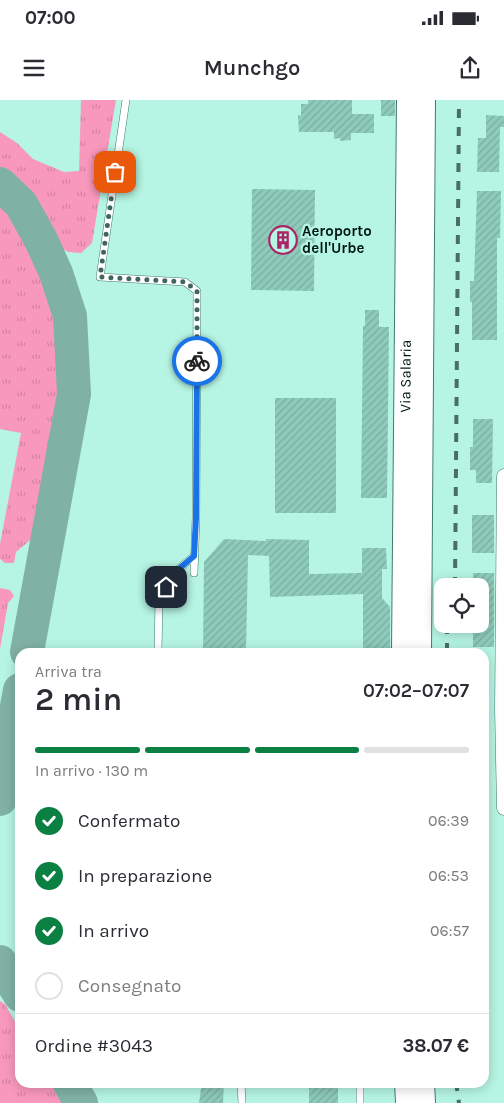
<!DOCTYPE html>
<html lang="it">
<head>
<meta charset="utf-8">
<style>
	:root { --surface:#fff; --page:#f2f2f3; --text:#2b2b33; --muted:#7c7c81; --line:#e1e1e2; --accent:#0b8043 }
	body { margin:0; font-family:Karla,sans-serif; background:var(--page); color:var(--text); height:100vh; display:flex; flex-direction:column; font-size:19px; white-space:nowrap }
	* { box-sizing:border-box; margin:0 }
	p { font-size:16px; color:var(--muted) }
	.icon { flex:none; width:28px; height:28px; fill:none; stroke:currentColor; stroke-width:2; stroke-linecap:round; stroke-linejoin:round }
	.map { position:relative; flex:1; overflow:hidden }
	.side { position:absolute; left:15px; top:548px; width:474px; height:440px; display:flex; flex-direction:column; background:var(--surface); border-radius:15px; box-shadow:0 2px 12px #0003 }
	.side>* { flex:none }
	.buttons { position:absolute; left:434px; top:478px; display:grid; gap:10px }
	.buttons a { display:grid; place-items:center; width:55px; height:55px; border-radius:10px; background:var(--surface); box-shadow:0 2px 12px #0003; font-size:25px }
	.pin { position:absolute; display:grid; place-items:center; width:42px; height:42px; color:#fff; margin:-21px; border-radius:10px; box-shadow:0 2px 8px #0006 }
	.courier { position:absolute; display:grid; place-items:center; width:50px; height:50px; margin:-25px; border:4px solid #1a73e8; border-radius:50%; background:#fff; color:#222; box-shadow:0 1px 6px #0007 }
	.headline em { font-style:normal; font-weight:600 }
	.headline div { display:flex; flex-direction:column-reverse }
	.headline { display:flex; align-items:center; justify-content:space-between; height:85px; padding:0 20px }
	h1 { font-size:32px; font-weight:600; line-height:38px }
	.bar { display:grid; grid-template-columns:repeat(4,1fr); gap:8px 5px; align-content:center; height:60px; padding:0 20px }
	.bar i { height:6px; border-radius:4px; background:var(--line) }
	.bar .selected { background:var(--accent) }
	.bar p { grid-column:span 4 }
	.line { display:flex; align-items:center; gap:12px; padding:0 20px; border-top:1px solid var(--line) }
	.line div { flex:1 }
	ol { padding:0 20px; list-style:none }
	li { display:flex; align-items:center; gap:15px; height:55px }
	li p { margin-inline-start:auto }
	li .icon { padding:5px; border-radius:50%; background:var(--accent); color:#fff; stroke-width:4 }
	li:last-child { color:var(--muted) }
	li i { width:28px; height:28px; border:2px solid var(--line); border-radius:50% }
	.status { display:flex; justify-content:space-between; align-items:center; height:35px; padding:0 25px; background:var(--surface); direction:ltr }
	.status svg { height:14px; fill:currentColor }
	header { display:flex; justify-content:space-between; align-items:center; height:65px; padding:0 20px; background:var(--surface); font-size:22px; font-weight:600 }
	.map>svg:first-child { display:block }
</style>
</head>
<body>
<div class="status"><b>07:00</b><svg viewBox="0 0 49 12"><path d="M0 12V9h3v3zM5 12V6h3v6zM10 12V3h3v9zM15 12V0h3v12zM26 1h20v11H26zM47 4h2v5h-2z"/></svg></div>
<header><svg class="icon" aria-label="menu" viewBox="0 0 24 24"><path d="M4 6h16M4 12h16M4 18h16"/></svg>Munchgo<svg class="icon" aria-label="share" viewBox="0 0 24 24"><path d="M12 15V3M7 8l5-5 5 5M5 13v7h14v-7"/></svg></header>
<div class="map">
<svg width="504" height="1003" viewBox="0 0 504 1003">
	<defs>
		<pattern id="grass-tufts" width="24" height="20" patternUnits="userSpaceOnUse" patternTransform="scale(1.25)"><rect width="24" height="20" fill="#f998bd"/><path d="M3 7l-1-3M5 7V3M7 7l1-3M15 17l-1-3M17 17v-4M19 17l1-3" fill="none" stroke="#d482a1"/></pattern>
		<pattern id="building-hatch" width="6" height="6" patternUnits="userSpaceOnUse" patternTransform="scale(1.25)"><rect width="6" height="6" fill="#8ecbbb"/><path d="M-1 1l2-2M0 6l6-6M5 7l2-2" fill="none" stroke="#79aea0"/></pattern>
	</defs>
	<rect width="100%" height="100%" fill="#b6f5e3"/>
	<g fill="url(#grass-tufts)">
		<polygon points="81,0 116,0 92,143 81,153 68,152 57,145 17,85 0,69 0,32 17,43 33,59 64,72 79,71"/>
		<polygon points="0,103 17,123 34,153 54,207 59,253 58,302 35,436 16,452 14,463 5,463 0,459 0,444 21,333 0,329"/>
		<polygon points="0,488 10,490 14,496 8,503 0,549"/>
		<polygon points="0,901 5,904 20,930 20,982 50,983 62,1003 0,1003"/>
	</g>
	<g fill="none" stroke-linecap="round" stroke-linejoin="round">
		<g stroke="#80b2a4" stroke-width="34">
			<polyline points="0,84 21,104 41,140 56,173 70,216 74,294 27,552"/>
			<polyline points="0,699 20,590"/>
			<polyline points="0,862 20,895"/>
			<polyline points="69,982 81,1003"/>
		</g>
	</g>
	<g fill="url(#building-hatch)">
		<polygon points="308,0 352,0 352,14 374,14 374,33 351,33 351,40 340,41 340,38 334,39 334,32 299,32 298,15 301,16 301,4 308,4"/>
		<rect x="381" y="0" width="14" height="16"/>
		<polygon points="486,15 504,16 504,27 500,27 499,72 477,72 478,38 486,38"/>
		<polygon points="252,89 315,90 314,191 251,190"/>
		<polygon points="477,91 501,91 500,138 497,138 497,240 472,240 472,202 470,202 470,181 474,181"/>
		<polygon points="365,210 379,210 379,227 389,227 387,398 361,398 363,226 365,226"/>
		<rect x="275" y="298" width="61" height="115"/>
		<polygon points="473,319 493,319 492,383 476,383 476,370 470,370 470,347 473,347"/>
		<rect x="472" y="415" width="22" height="38"/>
		<polygon points="224,439 266,441 266,439 309,440 309,474 362,473 362,448 386,448 387,469 382,469 382,498 390,507 390,552 363,552 363,494 270,497 269,456 248,455 246,552 203,552 204,462"/>
		<polygon points="473,473 494,473 494,547 473,547 473,524 480,524 480,486 473,486"/>
		<polygon points="202,982 224,982 223,1003 199,1003"/>
		<polygon points="309,982 335,982 335,988 338,988 338,1003 309,1003"/>
	</g>
	<g fill="none" stroke-linecap="round" stroke-linejoin="round">
		<defs>
			<g id="service">
				<polyline points="126,0 100,177 185,182 197,191 196,417 194,473"/>
				<polyline points="158,552 159,500 174,473 194,456"/>
				<polyline points="241,982 242,1003"/>
				<polyline points="360,982 360,1003"/>
			</g>
			<polyline id="minor" points="504,376 502,609 504,708"/>
			<g id="primary">
				<path id="s1" d="M403,552L408,0"/>
				<polyline points="420,552 424,0"/>
				<polyline points="406,982 407,1003"/>
				<polyline points="423,982 424,1003"/>
			</g>
		</defs>
		<use href="#service" stroke="#3f7b6c" stroke-width="8"/>
		<use href="#minor" stroke="#3f7b6c" stroke-width="15"/>
		<use href="#primary" stroke="#3f7b6c" stroke-width="24"/>
		<use href="#service" stroke="#fff" stroke-width="7"/>
		<use href="#minor" stroke="#fff" stroke-width="14"/>
		<use href="#primary" stroke="#fff" stroke-width="22"/>
		<g stroke="#496f65" stroke-width="4" stroke-dasharray="9 9" stroke-linecap="butt">
			<polyline points="455,486 459,0"/>
			<polyline points="447,552 447,524"/>
			<polyline points="456,982 459,1003"/>
		</g>
	</g>
	<g fill="none" stroke-linecap="round" stroke-linejoin="round">
		<polyline stroke="#40655b" stroke-width="5" stroke-dasharray="0 9" points="115,72 100,177 185,182 197,191 197,261"/>
		<polyline stroke="#1a73e8" stroke-width="6" points="166,487 174,473 194,456 196,417 197,261"/>
	</g>
	<defs>
		<symbol id="building-ring" viewBox="-11 -11 22 22"><circle r="9.5" fill="#b6f5e3" stroke="#ac2367" stroke-width="1.5"/><path d="M-4-6H4V6H1V3H-1V6H-4ZM-2.5-4.3h1.7v1.8h-1.7ZM.8-4.3h1.7v1.8H.8ZM-2.5-1h1.7V.8h-1.7ZM.8-1h1.7V.8H.8Z" fill="#ac2367"/></symbol>
	</defs>
	<g fill-rule="evenodd">
		<use href="#building-ring" x="267" y="124" width="32" height="32"/>
	</g>
	<g text-anchor="middle" dominant-baseline="central" stroke-width="4.5" stroke-linejoin="round" paint-order="stroke">
		<g font-size="15" font-weight="bold" fill="#011812" stroke="#b6f5e3" text-anchor="start">
			<text x="302" y="131">Aeroporto<tspan x="302" dy="17">dell'Urbe</tspan></text>
		</g>
		<g font-size="15" fill="#011812" stroke="#b6f5e3">
			<text stroke="none"><textPath href="#s1" startOffset="276">Via Salaria</textPath></text>
		</g>
	</g>
</svg>
<div class="buttons">
<a><svg class="icon" aria-label="locate" viewBox="0 0 24 24"><circle cx="12" cy="12" r="6"/><path d="M12 2v4M12 18v4M2 12h4M18 12h4"/></svg></a>
</div>
<div class="pin" style="left:115px;top:72px;background:#ea580c"><svg class="icon" aria-label="bag" viewBox="0 0 24 24"><path d="M5 8h14l-1 12H6zM9 8a3 3 0 0 1 6 0"/></svg></div>
<div class="pin" style="left:166px;top:487px;background:#1f2937"><svg class="icon" aria-label="home" viewBox="0 0 24 24"><path d="M3 11l9-7 9 7M6 9v11h12V9"/></svg></div>
<div class="courier" style="left:197px;top:261px"><svg class="icon" aria-label="bike" viewBox="0 0 24 24"><circle cx="6" cy="16" r="4"/><circle cx="18" cy="16" r="4"/><path d="M6 16l4-8h5l3 8M10 8l3 8H6M13 5h3"/></svg></div>
<section class="side">
<div class="headline"><div><h1>2 min</h1><p>Arriva tra</p></div><em>07:02–07:07</em></div>
<div class="bar"><i class="selected"></i><i class="selected"></i><i class="selected"></i><i></i><p>In arrivo · 130 m</p></div>
<ol>
<li><svg class="icon" aria-label="check" viewBox="0 0 24 24"><path d="M5 12l5 5 9-10"/></svg>Confermato<p>06:39</p></li>
<li><svg class="icon" aria-label="check" viewBox="0 0 24 24"><path d="M5 12l5 5 9-10"/></svg>In preparazione<p>06:53</p></li>
<li><svg class="icon" aria-label="check" viewBox="0 0 24 24"><path d="M5 12l5 5 9-10"/></svg>In arrivo<p>06:57</p></li>
<li><i></i>Consegnato</li>
</ol>
<div class="line" style="height:65px"><div>Ordine #3043</div><b>38.07 €</b></div>
</section>
</div>
</body>
</html>
